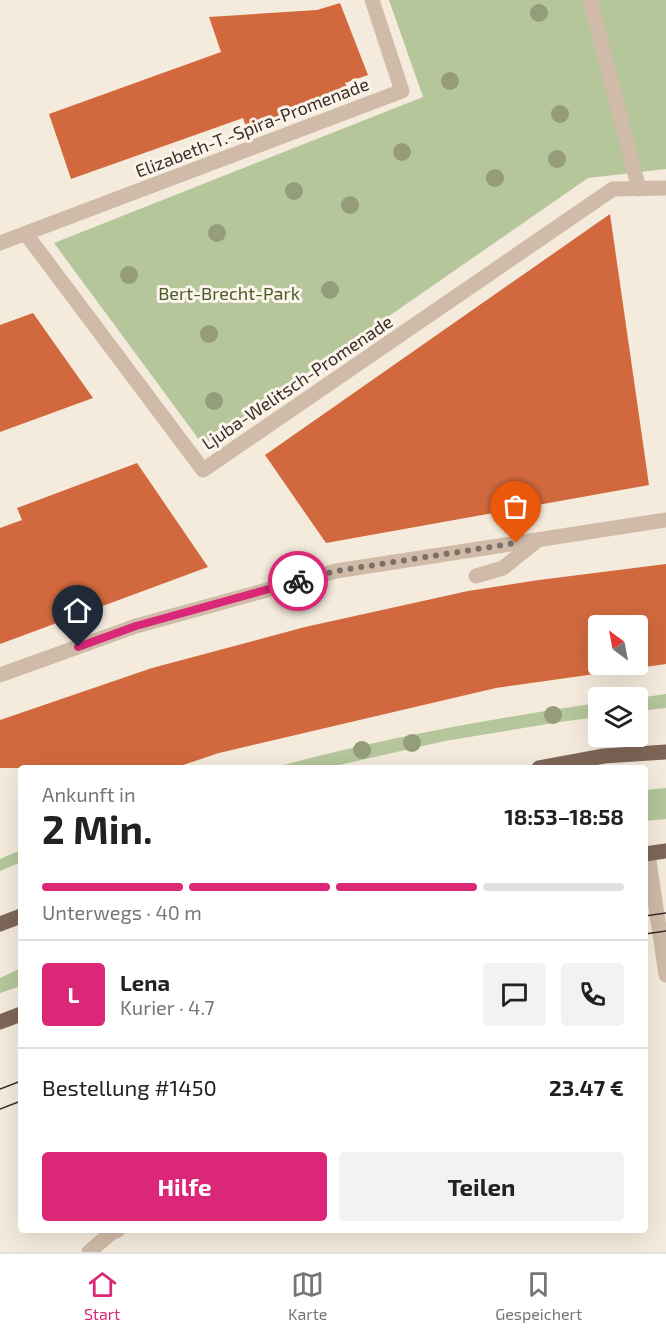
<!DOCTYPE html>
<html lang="de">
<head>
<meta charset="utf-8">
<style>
	:root { --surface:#fff; --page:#f2f2f2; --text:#222; --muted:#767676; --line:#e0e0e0; --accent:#db2777 }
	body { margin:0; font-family:"Exo 2",sans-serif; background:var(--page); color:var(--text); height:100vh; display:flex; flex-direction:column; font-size:22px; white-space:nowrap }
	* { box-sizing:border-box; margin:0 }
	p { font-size:20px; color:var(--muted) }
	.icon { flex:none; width:33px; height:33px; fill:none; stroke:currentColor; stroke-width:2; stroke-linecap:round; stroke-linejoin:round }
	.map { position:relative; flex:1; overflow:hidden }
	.sheet { position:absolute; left:18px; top:765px; width:630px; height:468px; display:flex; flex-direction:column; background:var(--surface); border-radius:6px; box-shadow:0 6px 24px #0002 }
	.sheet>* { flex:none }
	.needle { width:39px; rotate:328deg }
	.buttons { position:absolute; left:588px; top:615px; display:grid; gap:12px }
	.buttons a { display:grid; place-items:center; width:60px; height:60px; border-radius:6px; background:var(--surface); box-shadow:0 6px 24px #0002; font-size:30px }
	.pin { position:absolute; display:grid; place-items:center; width:51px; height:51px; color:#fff; margin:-62px -26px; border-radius:50% 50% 50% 0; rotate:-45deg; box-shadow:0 0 6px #0007 }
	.pin .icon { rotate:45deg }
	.courier { position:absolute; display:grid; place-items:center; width:60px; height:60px; margin:-30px; border:4px solid #db2777; border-radius:50%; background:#fff; color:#222; box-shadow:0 2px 8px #0007 }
	.summary em { font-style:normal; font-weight:700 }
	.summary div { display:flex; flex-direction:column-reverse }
	.summary { display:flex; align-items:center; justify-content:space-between; height:102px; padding:0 24px }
	h1 { font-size:39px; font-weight:700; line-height:45px }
	.bar { display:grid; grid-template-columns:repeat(4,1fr); gap:9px 6px; align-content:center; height:72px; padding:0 24px }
	.bar i { height:8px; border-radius:4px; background:var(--line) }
	.bar .on { background:var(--accent) }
	.bar p { grid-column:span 4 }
	.line { display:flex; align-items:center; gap:15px; padding:0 24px; border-top:2px solid var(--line) }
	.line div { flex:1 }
	.round { display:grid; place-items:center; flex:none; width:63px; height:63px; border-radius:6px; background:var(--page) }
	.action { display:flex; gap:12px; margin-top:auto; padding:12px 24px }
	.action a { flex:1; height:69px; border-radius:6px; background:var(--accent); color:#fff; font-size:24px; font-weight:700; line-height:69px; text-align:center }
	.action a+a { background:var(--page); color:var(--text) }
	.tab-bar { display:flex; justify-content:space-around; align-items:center; height:84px; border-top:2px solid var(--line); background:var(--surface); font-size:16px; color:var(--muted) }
	.tab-bar a { display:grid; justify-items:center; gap:3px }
	.tab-bar .on { color:var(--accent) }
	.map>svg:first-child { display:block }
</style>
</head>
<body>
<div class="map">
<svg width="666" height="1252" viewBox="0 0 666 1252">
	<rect width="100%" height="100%" fill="#f5ebdd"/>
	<g fill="#b5c69b">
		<polygon points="389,0 666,0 666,169 588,178 203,445 54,243 423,97"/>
		<polygon points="666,694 666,708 638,711 638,698"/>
		<path d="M598,703V717L560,722L445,741L326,768H272C379,739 488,719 598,703Z"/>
		<polygon points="666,788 666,819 645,821 645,790"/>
		<polygon points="21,850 21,862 0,871 0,859"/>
		<polygon points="21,968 21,986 0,993 0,978"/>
	</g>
	<g fill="#d2693e" fill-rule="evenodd">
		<polygon points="340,3 368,75 345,83 349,91 246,127 243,118 71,179 49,114 221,52 209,17 317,10"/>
		<polygon points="610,214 649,485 326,543 265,455"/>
		<polygon points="33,313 93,398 0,432 0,325"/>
		<polygon points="137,463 208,567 0,644 0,528 22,520 17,508"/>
		<path d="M666,564V664L496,688L219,753L174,768H0V720L152,668L305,627L468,591L539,580ZM598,626H638V664H598Z"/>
	</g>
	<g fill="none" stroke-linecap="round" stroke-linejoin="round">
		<g stroke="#cfbba7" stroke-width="15">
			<polyline points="476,576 503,568 538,540"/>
			<polyline points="648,854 666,975"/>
			<polyline points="89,1252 111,1233 118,1230"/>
		</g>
		<g stroke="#cfbba7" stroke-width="15">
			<polyline points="590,0 639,189"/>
			<polyline points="26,234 203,470 613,189 666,188"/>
			<polyline points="0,243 402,91 372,0"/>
			<polyline points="0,675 136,626 336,571 666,520"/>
		</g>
		<g stroke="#7e6758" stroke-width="15">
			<polyline points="539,768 604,756 666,752"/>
			<polyline points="645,854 666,851"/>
			<polyline points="0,924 21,916"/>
			<polyline points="0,1022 21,1014"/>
		</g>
		<g stroke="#3a2f28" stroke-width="1.5">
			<polyline points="645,916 666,913"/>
			<polyline points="645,934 666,931"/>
			<polyline points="0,1089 21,1081"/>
			<polyline points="0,1109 21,1101"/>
		</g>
	</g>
	<g fill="#959c7a">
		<circle cx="539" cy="13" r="9"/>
		<circle cx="450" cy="81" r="9"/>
		<circle cx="560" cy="114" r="9"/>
		<circle cx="402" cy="152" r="9"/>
		<circle cx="557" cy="159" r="9"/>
		<circle cx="495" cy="178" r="9"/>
		<circle cx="294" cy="191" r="9"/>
		<circle cx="350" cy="205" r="9"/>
		<circle cx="217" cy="233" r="9"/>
		<circle cx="129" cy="275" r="9"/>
		<circle cx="330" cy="290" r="9"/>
		<circle cx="209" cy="334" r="9"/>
		<circle cx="214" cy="401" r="9"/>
		<circle cx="553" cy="715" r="9"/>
		<circle cx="412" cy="743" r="9"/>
		<circle cx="362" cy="750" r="9"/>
	</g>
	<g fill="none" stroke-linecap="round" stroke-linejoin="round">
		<polyline stroke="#7b7167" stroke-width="6" stroke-dasharray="0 10.8" points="298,581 336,571 516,543"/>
		<polyline stroke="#db2777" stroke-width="8" points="78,647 136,626 298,581"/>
	</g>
	<g text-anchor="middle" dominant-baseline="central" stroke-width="6" stroke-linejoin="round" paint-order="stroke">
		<g font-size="18" fill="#3a2f28" stroke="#fcf4ea">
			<text transform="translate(252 127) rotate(-21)">Elizabeth-T.-Spira-Promenade</text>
			<text transform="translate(297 382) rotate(-34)">Ljuba-Welitsch-Promenade</text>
		</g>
		<g font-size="18" fill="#475c29" stroke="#fcf4ea">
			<text x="229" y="293">Bert-Brecht-Park</text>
		</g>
	</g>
</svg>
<div class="buttons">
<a><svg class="needle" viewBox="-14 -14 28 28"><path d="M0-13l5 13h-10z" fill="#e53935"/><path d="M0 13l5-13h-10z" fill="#767676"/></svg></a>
<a><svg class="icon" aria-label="layers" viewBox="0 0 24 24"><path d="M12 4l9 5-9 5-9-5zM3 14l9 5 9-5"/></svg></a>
</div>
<div class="pin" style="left:516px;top:543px;background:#ea580c"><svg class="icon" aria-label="bag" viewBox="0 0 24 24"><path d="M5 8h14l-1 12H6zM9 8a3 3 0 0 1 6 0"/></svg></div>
<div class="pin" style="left:78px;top:647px;background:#1f2937"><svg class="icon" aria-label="home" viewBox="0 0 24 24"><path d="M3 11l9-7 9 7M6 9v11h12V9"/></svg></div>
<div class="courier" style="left:298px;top:581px"><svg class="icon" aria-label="bike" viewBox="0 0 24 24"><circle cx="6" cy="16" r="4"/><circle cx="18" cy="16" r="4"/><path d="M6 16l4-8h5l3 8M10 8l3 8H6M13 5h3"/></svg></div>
<section class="sheet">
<div class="summary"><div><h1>2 Min.</h1><p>Ankunft in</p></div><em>18:53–18:58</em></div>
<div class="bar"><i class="on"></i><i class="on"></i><i class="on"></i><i></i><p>Unterwegs · 40 m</p></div>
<div class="line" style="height:108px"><b class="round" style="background:var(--accent);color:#fff">L</b><div><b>Lena</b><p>Kurier · 4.7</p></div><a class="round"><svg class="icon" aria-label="chat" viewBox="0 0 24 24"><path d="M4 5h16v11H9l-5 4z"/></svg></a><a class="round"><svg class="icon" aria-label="phone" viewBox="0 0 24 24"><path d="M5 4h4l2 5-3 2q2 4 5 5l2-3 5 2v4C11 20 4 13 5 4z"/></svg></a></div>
<div class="line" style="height:78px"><div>Bestellung #1450</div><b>23.47 €</b></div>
<div class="action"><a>Hilfe</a><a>Teilen</a></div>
</section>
</div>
<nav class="tab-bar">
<a class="on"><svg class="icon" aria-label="home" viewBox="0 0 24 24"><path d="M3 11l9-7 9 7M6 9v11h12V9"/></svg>Start</a>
<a><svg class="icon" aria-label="map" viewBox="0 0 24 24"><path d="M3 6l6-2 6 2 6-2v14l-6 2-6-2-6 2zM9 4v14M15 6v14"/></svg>Karte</a>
<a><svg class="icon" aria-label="saved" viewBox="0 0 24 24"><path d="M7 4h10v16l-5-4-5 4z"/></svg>Gespeichert</a>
</nav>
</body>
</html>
